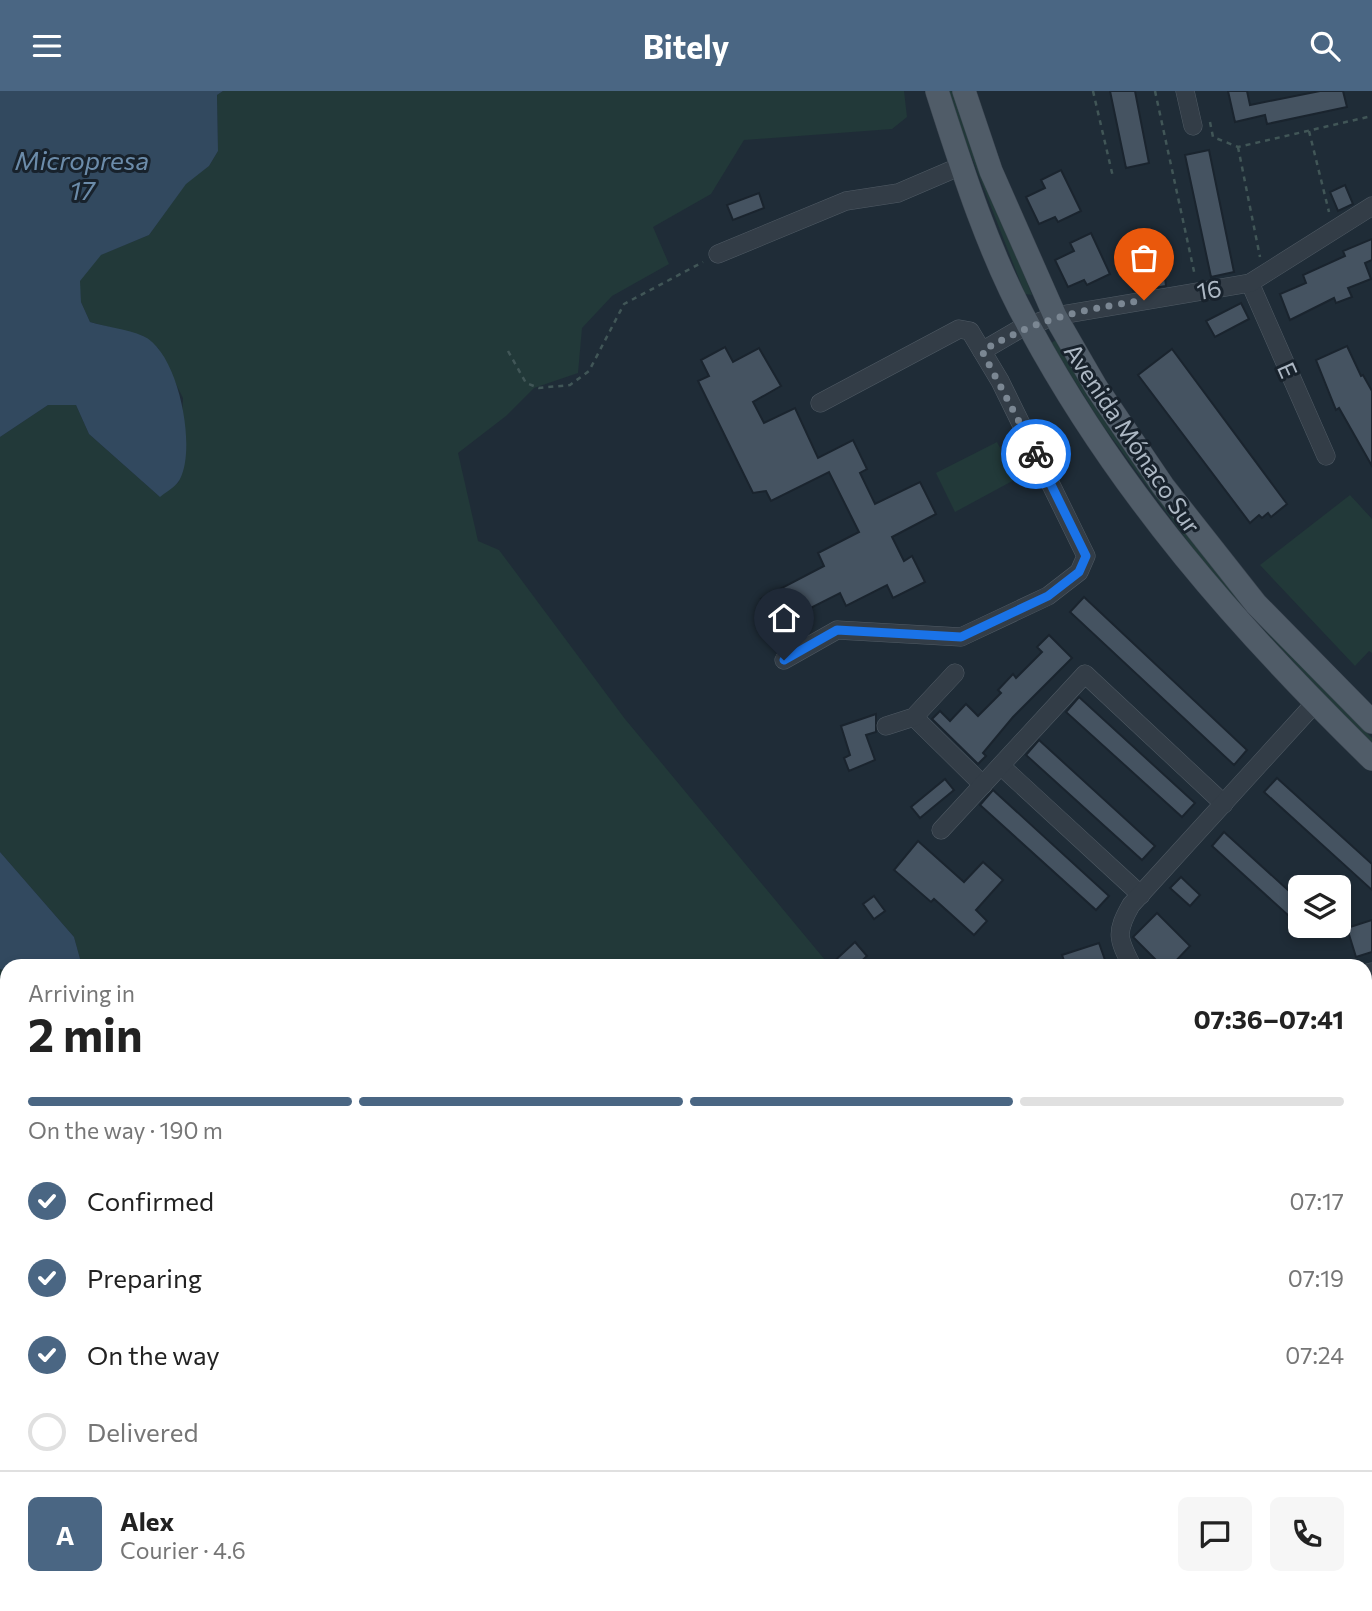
<!DOCTYPE html>
<html lang="en">
<head>
<meta charset="utf-8">
<style>
	:root { --surface:#fff; --page:#f6f6f6; --text:#222; --muted:#767676; --line:#e0e0e0; --accent:#4a6683 }
	body { margin:0; font-family:Commissioner,sans-serif; background:var(--page); color:var(--text); height:100vh; display:flex; flex-direction:column; font-size:26px; white-space:nowrap }
	* { box-sizing:border-box; margin:0 }
	p { font-size:23px; color:var(--muted) }
	.icon { flex:none; width:38px; height:38px; fill:none; stroke:currentColor; stroke-width:2; stroke-linecap:round; stroke-linejoin:round }
	.map { position:relative; flex:1; overflow:hidden }
	.details { position:absolute; left:0px; top:868px; width:1372px; height:653px; display:flex; flex-direction:column; background:var(--surface); border-radius:21px 21px 0 0; box-shadow:0 4px 10px #0003 }
	.details>* { flex:none }
	.buttons { position:absolute; left:1288px; top:784px; display:grid; gap:14px }
	.buttons a { display:grid; place-items:center; width:63px; height:63px; border-radius:10px; background:var(--surface); box-shadow:0 4px 10px #0003; font-size:35px }
	.pin { position:absolute; display:grid; place-items:center; width:60px; height:60px; color:#fff; margin:-72px -30px; border-radius:50% 50% 50% 0; rotate:-45deg; box-shadow:0 0 7px #0007 }
	.pin .icon { rotate:45deg }
	.courier { position:absolute; display:grid; place-items:center; width:70px; height:70px; margin:-35px; border:5px solid #1a73e8; border-radius:50%; background:#fff; color:#222; box-shadow:0 2px 9px #0007 }
	.head em { font-style:normal; font-weight:700 }
	.head div { display:flex; flex-direction:column-reverse }
	.head { display:flex; align-items:center; justify-content:space-between; height:119px; padding:0 28px }
	h1 { font-size:46px; font-weight:700; line-height:52px }
	.bar { display:grid; grid-template-columns:repeat(4,1fr); gap:10px 7px; align-content:center; height:84px; padding:0 28px }
	.bar i { height:9px; border-radius:5px; background:var(--line) }
	.bar .selected { background:var(--accent) }
	.bar p { grid-column:span 4 }
	.line { display:flex; align-items:center; gap:18px; padding:0 28px; border-top:2px solid var(--line) }
	.line div { flex:1 }
	.round { display:grid; place-items:center; flex:none; width:74px; height:74px; border-radius:10px; background:var(--page) }
	ol { padding:0 28px; list-style:none }
	li { display:flex; align-items:center; gap:21px; height:77px }
	li p { margin-inline-start:auto }
	li .icon { padding:7px; border-radius:50%; background:var(--accent); color:#fff; stroke-width:4 }
	li:last-child { color:var(--muted) }
	li i { width:38px; height:38px; border:4px solid var(--line); border-radius:50% }
	header { display:flex; justify-content:space-between; align-items:center; height:91px; padding:0 28px; background:var(--accent); color:#fff; font-size:32px; font-weight:700 }
	.map>svg:first-child { display:block }
</style>
</head>
<body>
<header><svg class="icon" aria-label="menu" viewBox="0 0 24 24"><path d="M4 6h16M4 12h16M4 18h16"/></svg>Bitely<svg class="icon" aria-label="search" viewBox="0 0 24 24"><circle cx="10" cy="10" r="6"/><path d="M15 15l6 6"/></svg></header>
<div class="map">
<svg width="1372" height="1520" viewBox="0 0 1372 1520">
	<rect width="100%" height="100%" fill="#1f2c37"/>
	<g fill="#223939">
		<polygon points="223,0 904,0 907,26 892,38 744,49 711,103 653,136 669,173 612,205 582,237 578,282 534,297 506,325 458,362 478,450 499,459 625,628 830,875 82,875 74,846 0,761 0,346 48,314 76,314 89,343 159,405 179,391 183,307 158,257 143,245 90,231 81,211 79,190 100,164 149,144 186,92 209,75 218,60 217,4"/>
		<polygon points="946,0 954,0 1032,204 1025,203"/>
		<polygon points="1056,249 1251,522 1372,647 1372,656 1208,478 1101,332 1051,252"/>
		<polygon points="997,351 1016,388 955,421 936,382"/>
		<polygon points="1350,404 1372,428 1372,562 1369,560 1355,575 1260,474"/>
		<polygon points="0,878 7,881 7,1514 102,1514 112,1520 0,1520"/>
		<polygon points="405,1514 874,1514 871,1520 407,1520"/>
	</g>
	<g fill="#32495f">
		<path d="M0,0H223L217,4L218,60L209,75L186,93L149,144L101,164L80,190L81,211L90,231C106,236 127,238 143,245C178,260 197,356 180,388C177,395 166,401 160,406L89,343L76,314H48L0,346Z"/>
		<polygon points="0,761 74,846 82,875 7,875 7,881 0,878"/>
	</g>
	<g fill="#455361" stroke="#1a242e" stroke-width="2">
		<polygon points="1110,0 1135,0 1149,72 1126,77"/>
		<polygon points="1228,0 1247,0 1250,14 1320,0 1343,0 1347,16 1267,33 1265,24 1235,31"/>
		<polygon points="1209,59 1234,181 1211,186 1185,64"/>
		<polygon points="1061,79 1081,120 1058,131 1055,126 1039,133 1026,106 1045,97 1041,89"/>
		<polygon points="1345,94 1353,113 1338,120 1330,101"/>
		<polygon points="759,102 764,117 733,129 727,114"/>
		<polygon points="1091,142 1110,183 1087,194 1084,189 1068,196 1055,169 1074,160 1070,152"/>
		<polygon points="1372,148 1372,169 1365,172 1371,188 1348,197 1352,206 1336,212 1334,207 1290,229 1280,203 1306,192 1303,184 1345,165 1343,160"/>
		<polygon points="1166,149 1170,170 1163,171 1166,195 1133,200 1129,174 1124,176 1121,156"/>
		<polygon points="1241,212 1249,228 1215,246 1206,230"/>
		<polygon points="1347,255 1361,285 1363,284 1372,300 1372,375 1339,317 1336,319 1316,269"/>
		<polygon points="725,256 733,271 759,257 781,295 753,311 764,332 795,317 818,367 853,349 867,378 860,382 875,413 920,391 936,423 892,446 904,470 912,465 925,491 893,507 887,494 846,515 840,502 775,535 761,508 824,475 818,462 859,441 829,381 771,410 766,400 753,402 698,290 709,285 701,269"/>
		<polygon points="1172,258 1287,413 1271,426 1268,422 1262,427 1259,424 1250,432 1138,284"/>
		<polygon points="1084,506 1247,659 1234,674 1070,521"/>
		<polygon points="1049,544 1072,567 1013,626 983,662 986,665 978,673 932,628 940,620 950,630 966,613 978,625 1001,602 998,599 1013,583 1016,587 1042,561 1037,556"/>
		<polygon points="1079,606 1195,712 1182,726 1066,621"/>
		<polygon points="876,623 876,641 866,644 875,669 849,680 844,667 850,664 841,635"/>
		<polygon points="1039,649 1155,755 1142,769 1026,664"/>
		<polygon points="1277,687 1372,773 1372,799 1264,701"/>
		<polygon points="945,688 954,699 920,727 911,716"/>
		<polygon points="993,699 1109,805 1096,819 980,714"/>
		<polygon points="1224,741 1300,810 1300,835 1212,755"/>
		<polygon points="918,750 964,791 983,771 1003,789 976,819 987,830 974,844 934,808 931,811 894,779"/>
		<polygon points="1181,786 1200,804 1190,815 1170,797"/>
		<polygon points="874,805 885,820 874,828 863,813"/>
		<polygon points="1157,822 1190,855 1171,875 1162,875 1133,846"/>
		<polygon points="1372,829 1372,861 1356,866 1347,837"/>
		<polygon points="855,851 867,865 856,875 829,875"/>
		<polygon points="1099,852 1105,869 1086,875 1066,875 1062,864"/>
	</g>
	<g fill="none" stroke-linecap="round" stroke-linejoin="round">
		<defs>
			<g id="minor">
				<polyline points="1185,0 1193,35"/>
				<polyline points="718,163 846,110 898,102 961,75"/>
				<polyline points="1250,192 1326,365"/>
				<polyline points="982,260 1018,239 1055,225 1250,192 1372,115"/>
				<polyline points="784,569 837,539 961,546 1048,505 1079,481 1086,465 1000,290 970,240 959,238 820,312"/>
				<polyline points="914,626 983,694"/>
				<polyline points="886,635 914,626 955,582"/>
				<polyline points="1001,675 1141,804"/>
				<polyline points="941,739 1085,583 1224,713"/>
				<path d="M1132,875C1118,848 1115,842 1131,814L1315,612"/>
				<polyline points="1365,883 1372,881"/>
				<polyline points="1365,1053 1372,1050"/>
			</g>
			<g id="major">
				<path d="M937,0C962,78 990,166 1030,237C1120,403 1238,537 1372,668"/>
				<polyline points="964,0 991,80 1055,225 1096,296 1163,395 1256,513 1372,631"/>
			</g>
		</defs>
		<use href="#minor" stroke="#505b65" stroke-width="19"/>
		<use href="#major" stroke="#3c4651" stroke-width="24"/>
		<g stroke="#415657" stroke-width="2.5" stroke-dasharray="5 5" stroke-linecap="butt">
			<polyline points="1093,0 1113,86"/>
			<polyline points="1155,0 1195,185"/>
			<polyline points="1210,31 1213,46 1238,56 1372,25"/>
			<polyline points="1309,40 1329,121"/>
			<polyline points="1238,56 1260,166"/>
			<polyline points="508,260 526,292 539,297 570,294 589,280 624,213 703,171"/>
		</g>
		<use href="#minor" stroke="#333d47" stroke-width="18"/>
		<use href="#major" stroke="#505c68" stroke-width="23"/>
	</g>
	<g fill="none" stroke-linecap="round" stroke-linejoin="round">
		<path stroke="#7b8793" stroke-width="7" stroke-dasharray="0 12.6" d="M1036,363L982,260C1041,226 1078,220 1144,209"/>
		<polyline stroke="#1a73e8" stroke-width="9" points="784,569 837,539 961,546 1048,505 1079,481 1086,465 1036,363"/>
	</g>
	<g text-anchor="middle" dominant-baseline="central" stroke-width="6" stroke-linejoin="round" paint-order="stroke">
		<g font-size="24" fill="#adb8c4" stroke="#18222c">
			<text transform="translate(1209 198) rotate(-9)">16</text>
			<text transform="translate(1288 279) rotate(66)">E</text>
			<text transform="translate(1133 347) rotate(56)">Avenida Mónaco Sur</text>
		</g>
		<g font-size="26" font-style="italic" fill="#6c8caa" stroke="#18222c">
			<text x="82" y="68">Micropresa<tspan x="82" dy="30">17</tspan></text>
		</g>
	</g>
</svg>
<div class="buttons">
<a><svg class="icon" aria-label="layers" viewBox="0 0 24 24"><path d="M12 4l9 5-9 5-9-5zM3 14l9 5 9-5"/></svg></a>
</div>
<div class="pin" style="left:1144px;top:209px;background:#ea580c"><svg class="icon" aria-label="bag" viewBox="0 0 24 24"><path d="M5 8h14l-1 12H6zM9 8a3 3 0 0 1 6 0"/></svg></div>
<div class="pin" style="left:784px;top:569px;background:#1f2937"><svg class="icon" aria-label="home" viewBox="0 0 24 24"><path d="M3 11l9-7 9 7M6 9v11h12V9"/></svg></div>
<div class="courier" style="left:1036px;top:363px"><svg class="icon" aria-label="bike" viewBox="0 0 24 24"><circle cx="6" cy="16" r="4"/><circle cx="18" cy="16" r="4"/><path d="M6 16l4-8h5l3 8M10 8l3 8H6M13 5h3"/></svg></div>
<section class="details">
<div class="head"><div><h1>2 min</h1><p>Arriving in</p></div><em>07:36–07:41</em></div>
<div class="bar"><i class="selected"></i><i class="selected"></i><i class="selected"></i><i></i><p>On the way · 190 m</p></div>
<ol>
<li><svg class="icon" aria-label="check" viewBox="0 0 24 24"><path d="M5 12l5 5 9-10"/></svg>Confirmed<p>07:17</p></li>
<li><svg class="icon" aria-label="check" viewBox="0 0 24 24"><path d="M5 12l5 5 9-10"/></svg>Preparing<p>07:19</p></li>
<li><svg class="icon" aria-label="check" viewBox="0 0 24 24"><path d="M5 12l5 5 9-10"/></svg>On the way<p>07:24</p></li>
<li><i></i>Delivered</li>
</ol>
<div class="line" style="height:126px"><b class="round" style="background:var(--accent);color:#fff">A</b><div><b>Alex</b><p>Courier · 4.6</p></div><a class="round"><svg class="icon" aria-label="chat" viewBox="0 0 24 24"><path d="M4 5h16v11H9l-5 4z"/></svg></a><a class="round"><svg class="icon" aria-label="phone" viewBox="0 0 24 24"><path d="M5 4h4l2 5-3 2q2 4 5 5l2-3 5 2v4C11 20 4 13 5 4z"/></svg></a></div>
</section>
</div>
</body>
</html>
